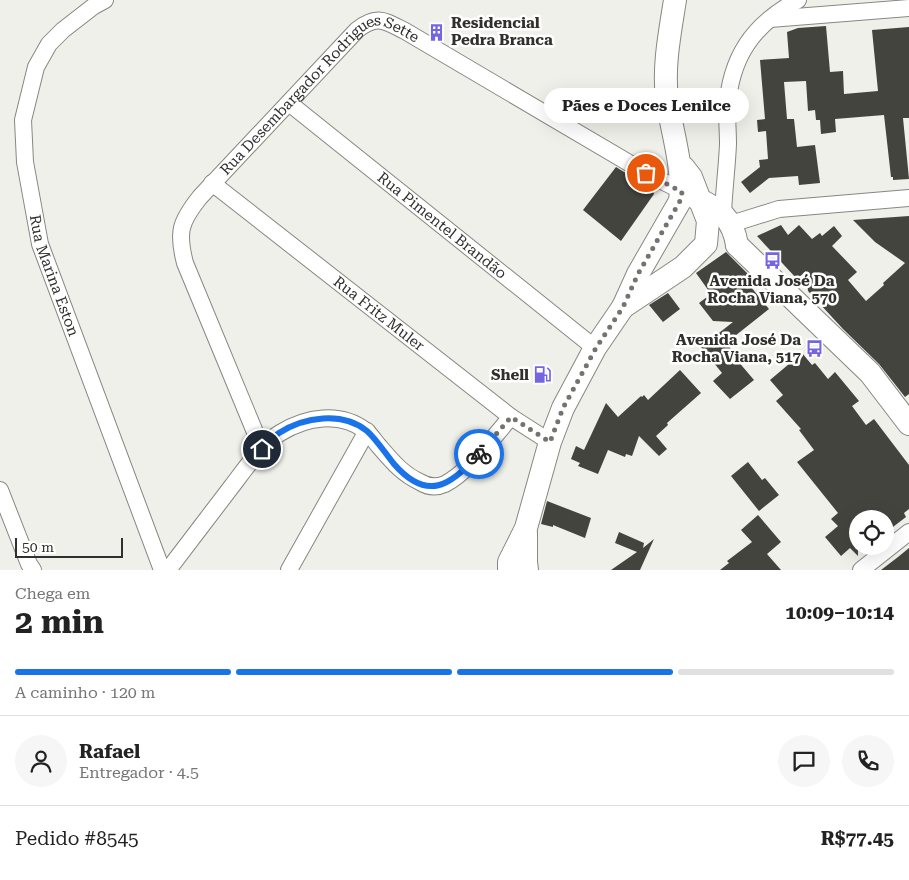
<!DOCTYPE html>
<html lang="pt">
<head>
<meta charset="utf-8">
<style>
	:root { --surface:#fff; --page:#f6f6f6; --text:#222; --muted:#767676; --line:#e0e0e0; --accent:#1a73e8 }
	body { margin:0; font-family:"Roboto Serif",serif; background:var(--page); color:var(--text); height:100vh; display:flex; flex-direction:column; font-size:19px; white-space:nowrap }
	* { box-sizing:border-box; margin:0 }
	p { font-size:16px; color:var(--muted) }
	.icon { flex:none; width:28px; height:28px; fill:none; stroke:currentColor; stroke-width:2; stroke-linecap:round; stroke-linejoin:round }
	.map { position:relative; height:570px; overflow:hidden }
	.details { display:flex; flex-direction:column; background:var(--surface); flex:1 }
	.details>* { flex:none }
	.tools { position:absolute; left:849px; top:510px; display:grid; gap:10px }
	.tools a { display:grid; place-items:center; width:45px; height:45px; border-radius:50%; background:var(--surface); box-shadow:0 5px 20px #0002; font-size:25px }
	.scale { position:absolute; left:15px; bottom:12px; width:108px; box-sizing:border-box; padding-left:5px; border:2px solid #31302e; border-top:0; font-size:14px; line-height:18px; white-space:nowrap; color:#31302e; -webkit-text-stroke:4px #fffffe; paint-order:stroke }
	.pin { position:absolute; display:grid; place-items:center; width:42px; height:42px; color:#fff; margin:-21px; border:2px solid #fff; border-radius:50%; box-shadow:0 1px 5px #0007 }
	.courier { position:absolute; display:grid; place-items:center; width:50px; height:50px; margin:-25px; border:4px solid #1a73e8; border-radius:50%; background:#fff; color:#222; box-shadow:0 1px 6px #0007 }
	.bubble { position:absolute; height:35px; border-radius:18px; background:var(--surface); box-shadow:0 5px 20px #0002; font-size:16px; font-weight:700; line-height:35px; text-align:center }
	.overview em { font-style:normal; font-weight:700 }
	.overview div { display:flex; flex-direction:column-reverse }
	.overview { display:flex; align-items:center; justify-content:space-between; height:85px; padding:0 15px }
	h1 { font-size:32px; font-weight:700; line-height:38px }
	.bar { display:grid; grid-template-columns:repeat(4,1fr); gap:8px 5px; align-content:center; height:60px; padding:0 15px }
	.bar i { height:6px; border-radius:4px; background:var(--line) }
	.bar .current { background:var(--accent) }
	.bar p { grid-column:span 4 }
	.line { display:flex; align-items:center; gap:12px; padding:0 15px; border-top:1px solid var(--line) }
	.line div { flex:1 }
	.round { display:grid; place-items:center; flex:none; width:52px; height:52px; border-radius:26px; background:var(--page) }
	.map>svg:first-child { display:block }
</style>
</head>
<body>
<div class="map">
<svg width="909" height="570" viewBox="0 0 909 570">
	<rect width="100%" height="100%" fill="#f0f0ea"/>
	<g fill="#44443f">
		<polygon points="826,26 830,72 843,71 844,94 878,91 872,30 909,27 909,118 903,118 909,179 893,180 893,177 891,177 884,115 835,119 836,132 821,134 820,120 816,120 815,110 808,111 806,81 784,82 787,119 794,119 797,147 815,145 820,183 799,185 798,176 769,178 750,193 741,182 760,167 759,160 768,159 766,131 758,132 757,120 765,119 760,60 789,58 787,32 798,28"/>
		<polygon points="616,167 653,190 654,194 621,241 583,210"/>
		<polygon points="909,216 909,394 905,397 879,364 843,329 808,291 806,271 797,279 757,236 781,225 788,235 799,225 812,239 820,233 822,236 834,226 842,236 832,246 857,272 848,280 866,301 884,285 883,283 905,263 875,242 853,220"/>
		<polygon points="726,252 756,282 751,287 769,309 726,343 733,352 731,353 754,380 730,399 713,381 722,373 701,347 733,322 713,321 699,303 711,294 696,273"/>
		<polygon points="668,293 680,309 663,322 649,305"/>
		<polygon points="802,353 812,365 815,363 828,379 835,372 859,401 852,406 866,425 874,419 909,465 909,509 904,513 906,517 885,533 885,519 858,519 858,556 850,548 841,556 825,537 838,526 831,519 838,513 797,462 814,450 799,430 801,429 776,401 783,395 770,380"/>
		<polygon points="680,370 701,393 667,423 668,425 656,436 667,449 659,456 639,436 632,456 626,454 625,457 608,450 598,474 578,466 580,463 571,459 576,446 584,450 606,403 618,417 641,396 642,397 644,395 648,400"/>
		<polygon points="748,462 762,480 765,478 779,495 759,511 731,476"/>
		<polygon points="547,501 591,518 585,538 553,525 553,527 541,524"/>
		<polygon points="758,515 781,542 767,554 781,570 720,570 729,563 727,561 752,542 741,530"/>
		<polygon points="619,532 644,543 643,548 654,539 640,570 611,570 637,552 615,543"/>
		<polygon points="909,548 909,570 881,570 898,557"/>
	</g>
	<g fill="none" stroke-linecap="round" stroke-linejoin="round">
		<defs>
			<g id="street">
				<path id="s1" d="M105,0L94,6L63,30L49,44L36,67L23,120L25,162L40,244L162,570"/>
				<polyline points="770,19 909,8"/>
				<path id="s2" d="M289,103L595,348"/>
				<path id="s3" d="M212,183L511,417L550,442"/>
				<path d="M723,213C724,190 727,167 728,144C728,133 727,121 727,110C730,58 752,25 798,0"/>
				<polyline points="731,224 779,209 909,198"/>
				<path id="s4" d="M262,449L185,263C177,232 180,222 200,197L357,30C377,14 385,21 405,31L646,173L682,191"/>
				<polyline points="0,490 29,564 33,570"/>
				<path d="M168,570C189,542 211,514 232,486C245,469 262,444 280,433C306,417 340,411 366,431C370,434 374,440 378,445C391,460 402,474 420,482C428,487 436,488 445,484C470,471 492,438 511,417"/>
				<polyline points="289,570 367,431"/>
				<polyline points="861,570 909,532"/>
			</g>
			<g id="secondary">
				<path d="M696,198C719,209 733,218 737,245"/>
				<polyline points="737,245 870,373 909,424"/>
				<polyline points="623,307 683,267 706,244 708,221 691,177 684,168"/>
				<polyline points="526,534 526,562 527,570"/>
				<path d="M509,570V562L526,528L550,442L563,408L595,348L623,307L638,274L680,201C684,167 672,133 667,99C663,66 670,32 675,0"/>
			</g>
		</defs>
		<use href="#street" stroke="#878782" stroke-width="18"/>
		<use href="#secondary" stroke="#878782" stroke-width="24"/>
		<use href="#street" stroke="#fff" stroke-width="16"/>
		<use href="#secondary" stroke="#fff" stroke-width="22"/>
	</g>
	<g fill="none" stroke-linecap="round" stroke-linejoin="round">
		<polyline stroke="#747370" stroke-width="5" stroke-dasharray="0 9" points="479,454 511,417 550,442 563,408 596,348 623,307 638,274 680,201 682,192 646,173"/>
		<path stroke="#1a73e8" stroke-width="6" d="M262,449C268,444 273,437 279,433C304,417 342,411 367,431C377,440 385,453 394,464C427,502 451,486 479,454"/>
	</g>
	<defs>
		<symbol id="building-bare" viewBox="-9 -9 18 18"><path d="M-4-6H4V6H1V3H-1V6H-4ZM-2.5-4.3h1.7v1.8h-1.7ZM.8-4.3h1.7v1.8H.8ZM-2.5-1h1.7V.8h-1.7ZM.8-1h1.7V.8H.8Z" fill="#7466e1" stroke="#fffffe" stroke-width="2.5" paint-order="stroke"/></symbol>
		<symbol id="bus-bare" viewBox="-9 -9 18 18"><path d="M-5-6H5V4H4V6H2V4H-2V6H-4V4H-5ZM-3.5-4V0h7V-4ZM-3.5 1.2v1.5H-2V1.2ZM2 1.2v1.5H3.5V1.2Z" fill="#7466e1" stroke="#fffffe" stroke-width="2.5" paint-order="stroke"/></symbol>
		<symbol id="fuel-bare" viewBox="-9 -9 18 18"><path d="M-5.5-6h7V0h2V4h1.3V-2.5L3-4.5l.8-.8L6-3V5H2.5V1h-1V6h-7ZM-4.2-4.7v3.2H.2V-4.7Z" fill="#7466e1" stroke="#fffffe" stroke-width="2.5" paint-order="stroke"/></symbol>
	</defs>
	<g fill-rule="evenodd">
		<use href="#building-bare" x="424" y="20" width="25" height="25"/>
		<use href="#bus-bare" x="760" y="248" width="25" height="25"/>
		<use href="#bus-bare" x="802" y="336" width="25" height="25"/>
		<use href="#fuel-bare" x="530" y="362" width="25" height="25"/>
	</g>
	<g text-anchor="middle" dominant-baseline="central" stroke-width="5" stroke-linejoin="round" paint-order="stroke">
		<g font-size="15" font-weight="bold" fill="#31302e" stroke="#fffffe" text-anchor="end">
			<text x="451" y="23" text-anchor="start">Residencial<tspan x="451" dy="17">Pedra Branca</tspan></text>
			<text x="772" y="281" text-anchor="middle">Avenida José Da<tspan x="772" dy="17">Rocha Viana, 570</tspan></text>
			<text x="801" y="340">Avenida José Da<tspan x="801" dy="17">Rocha Viana, 517</tspan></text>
			<text x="529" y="375">Shell</text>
		</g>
		<g font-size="15" fill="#31302e" stroke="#fffffe">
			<text stroke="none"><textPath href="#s4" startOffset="438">Rua Desembargador Rodrigues Sette</textPath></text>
			<text stroke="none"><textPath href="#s2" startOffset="196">Rua Pimentel Brandão</textPath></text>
			<text stroke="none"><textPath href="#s1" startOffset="312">Rua Marina Eston</textPath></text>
			<text stroke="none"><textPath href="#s3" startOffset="212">Rua Fritz Muler</textPath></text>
		</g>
	</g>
</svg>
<div class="tools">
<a><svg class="icon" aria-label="locate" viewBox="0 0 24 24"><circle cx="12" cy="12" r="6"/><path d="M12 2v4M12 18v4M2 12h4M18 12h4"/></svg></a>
</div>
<div class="scale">50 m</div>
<div class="pin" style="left:646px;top:173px;background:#ea580c"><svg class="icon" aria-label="bag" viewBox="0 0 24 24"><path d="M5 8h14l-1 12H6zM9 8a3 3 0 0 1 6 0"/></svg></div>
<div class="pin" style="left:262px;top:449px;background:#1f2937"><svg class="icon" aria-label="home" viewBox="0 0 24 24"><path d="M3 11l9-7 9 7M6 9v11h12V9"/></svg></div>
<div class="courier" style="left:479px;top:454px"><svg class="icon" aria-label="bike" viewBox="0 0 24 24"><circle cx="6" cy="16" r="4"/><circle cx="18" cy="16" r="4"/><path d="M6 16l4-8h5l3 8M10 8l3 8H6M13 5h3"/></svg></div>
<div class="bubble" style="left:544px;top:88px;width:205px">Pães e Doces Lenilce</div>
</div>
<section class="details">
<div class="overview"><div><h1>2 min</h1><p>Chega em</p></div><em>10:09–10:14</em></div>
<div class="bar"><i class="current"></i><i class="current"></i><i class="current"></i><i></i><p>A caminho · 120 m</p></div>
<div class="line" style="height:90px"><a class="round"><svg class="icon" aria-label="person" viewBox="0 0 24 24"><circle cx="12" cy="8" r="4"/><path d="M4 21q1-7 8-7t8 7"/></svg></a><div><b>Rafael</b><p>Entregador · 4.5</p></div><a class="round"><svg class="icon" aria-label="chat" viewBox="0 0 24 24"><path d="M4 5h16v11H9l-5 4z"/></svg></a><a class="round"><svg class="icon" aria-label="phone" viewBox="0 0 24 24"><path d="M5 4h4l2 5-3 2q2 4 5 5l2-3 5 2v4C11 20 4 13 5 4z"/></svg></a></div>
<div class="line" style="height:65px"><div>Pedido #8545</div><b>R$77.45</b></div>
</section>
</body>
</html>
